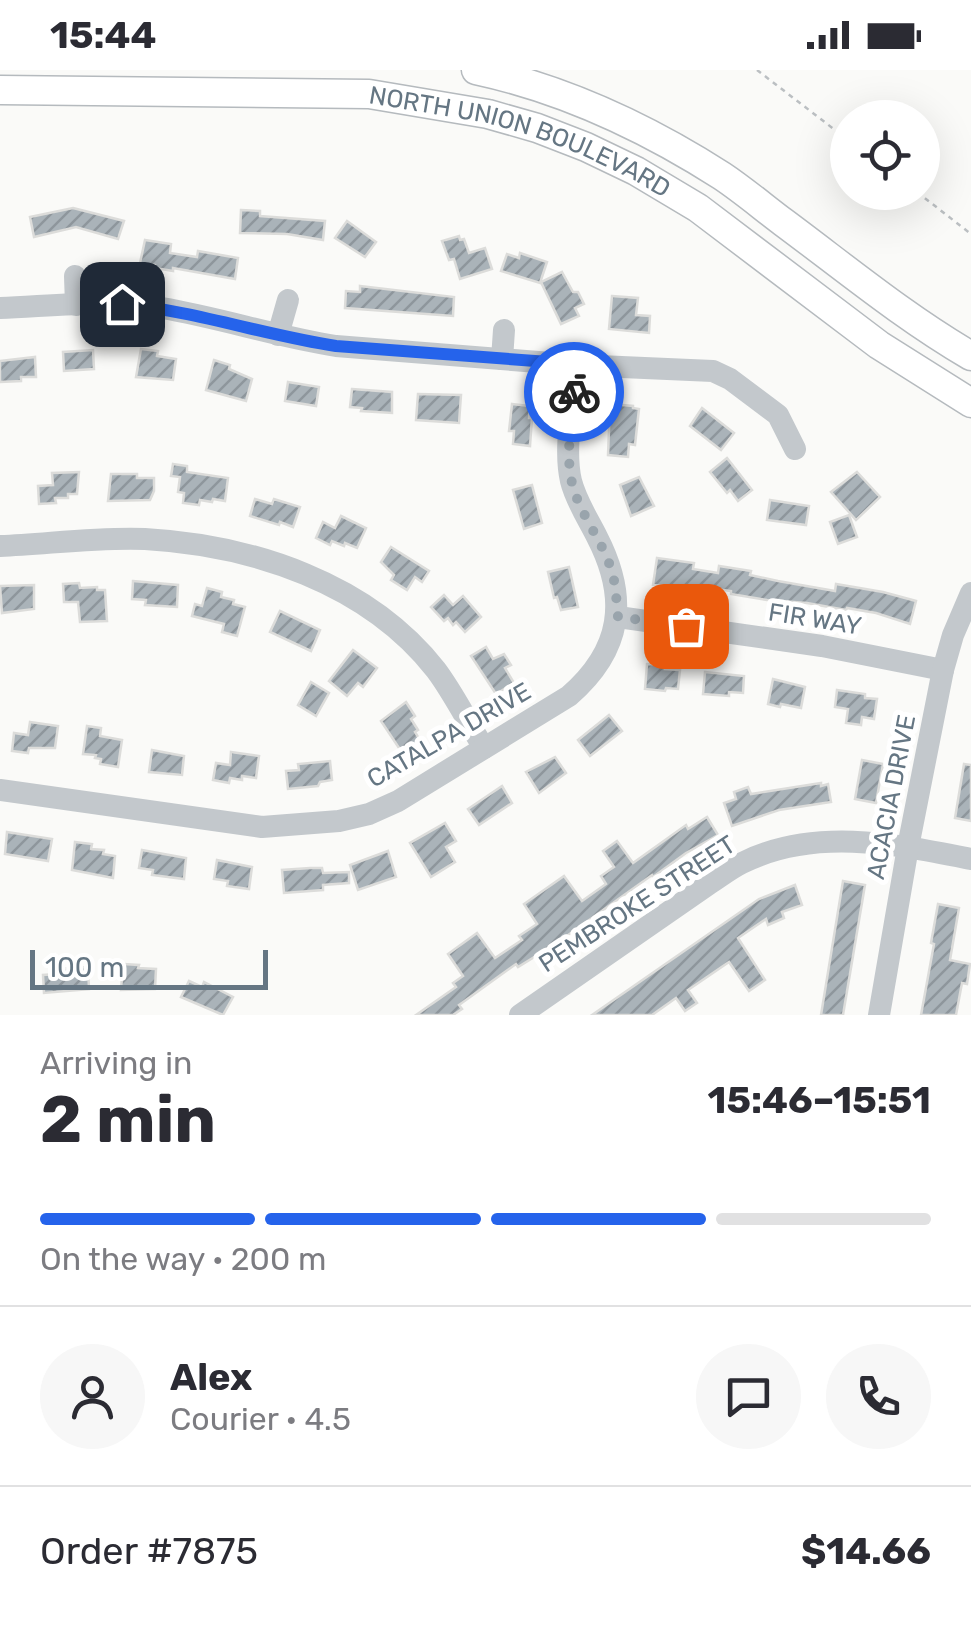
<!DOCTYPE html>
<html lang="en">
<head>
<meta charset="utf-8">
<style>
	:root { --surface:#fff; --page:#f7f7f7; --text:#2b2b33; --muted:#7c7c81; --line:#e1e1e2; --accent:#2563eb }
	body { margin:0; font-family:Rubik,sans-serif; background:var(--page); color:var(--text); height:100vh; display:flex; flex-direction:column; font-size:38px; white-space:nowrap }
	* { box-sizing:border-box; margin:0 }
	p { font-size:32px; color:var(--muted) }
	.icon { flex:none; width:55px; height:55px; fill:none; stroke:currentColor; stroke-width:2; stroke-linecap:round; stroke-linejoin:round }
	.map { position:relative; height:945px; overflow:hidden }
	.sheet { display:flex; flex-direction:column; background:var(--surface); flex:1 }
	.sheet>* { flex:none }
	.tools { position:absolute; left:830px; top:30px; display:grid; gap:20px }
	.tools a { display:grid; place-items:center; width:110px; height:110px; border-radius:50%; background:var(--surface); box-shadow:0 10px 40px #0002; font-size:50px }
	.scale { position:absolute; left:30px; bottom:25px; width:238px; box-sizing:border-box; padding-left:10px; border:5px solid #657683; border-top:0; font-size:28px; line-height:35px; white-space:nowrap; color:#657683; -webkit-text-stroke:8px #fff; paint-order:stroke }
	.pin { position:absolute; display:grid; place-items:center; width:85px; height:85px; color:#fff; margin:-42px; border-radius:20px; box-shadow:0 5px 15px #0006 }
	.courier { position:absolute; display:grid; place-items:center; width:100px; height:100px; margin:-50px; border:8px solid #2563eb; border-radius:50%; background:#fff; color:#222; box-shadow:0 2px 12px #0007 }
	.head em { font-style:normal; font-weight:700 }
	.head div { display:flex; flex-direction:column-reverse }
	.head { display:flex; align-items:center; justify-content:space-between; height:170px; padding:0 40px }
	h1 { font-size:65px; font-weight:700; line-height:75px }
	.bar { display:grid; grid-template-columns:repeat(4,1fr); gap:15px 10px; align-content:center; height:120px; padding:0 40px }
	.bar i { height:12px; border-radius:8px; background:var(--line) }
	.bar .on { background:var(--accent) }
	.bar p { grid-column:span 4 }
	.line { display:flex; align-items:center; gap:25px; padding:0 40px; border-top:2px solid var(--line) }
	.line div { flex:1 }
	.round { display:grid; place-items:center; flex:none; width:105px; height:105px; border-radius:52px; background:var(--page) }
	.status { display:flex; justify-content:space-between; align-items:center; height:70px; padding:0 50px; background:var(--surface); direction:ltr }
	.status svg { height:28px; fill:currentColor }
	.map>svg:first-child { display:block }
</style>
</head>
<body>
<div class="status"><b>15:44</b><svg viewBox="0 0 49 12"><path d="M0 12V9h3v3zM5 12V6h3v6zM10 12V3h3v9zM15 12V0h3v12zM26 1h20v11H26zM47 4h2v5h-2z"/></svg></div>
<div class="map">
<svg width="971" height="945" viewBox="0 0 971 945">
	<defs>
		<pattern id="building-hatch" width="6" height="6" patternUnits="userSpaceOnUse" patternTransform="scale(2.5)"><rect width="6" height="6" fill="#aab3b9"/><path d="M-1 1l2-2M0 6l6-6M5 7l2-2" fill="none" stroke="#8e969c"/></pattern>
	</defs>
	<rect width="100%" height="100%" fill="#fafaf8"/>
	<g fill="url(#building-hatch)" stroke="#dcdcda" stroke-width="2.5">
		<polygon points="73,138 124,151 118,169 76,157 34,167 30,147"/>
		<polygon points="241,140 260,141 260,146 325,151 323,170 287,164 240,163"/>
		<polygon points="347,151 376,172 365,187 335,168"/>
		<polygon points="459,166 460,170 464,169 469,183 485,178 492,199 460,209 454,189 449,190 442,171"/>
		<polygon points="145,170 171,174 170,183 197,187 198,181 238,188 235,209 173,198 173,201 155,198 155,195 140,193"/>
		<polygon points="520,183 547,192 540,213 501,201 507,184 519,188"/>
		<polygon points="562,202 573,222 578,222 584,234 575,238 579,246 561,254 541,212"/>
		<polygon points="360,216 454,227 453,246 345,238 346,221 360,222"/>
		<polygon points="612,226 638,228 636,245 650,246 649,263 609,259"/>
		<polygon points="141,279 158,281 157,286 176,289 173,310 136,307"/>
		<polygon points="93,280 94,299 64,301 63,282"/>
		<polygon points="35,287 36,307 21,307 21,311 0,312 0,291"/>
		<polygon points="214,290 230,295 229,299 252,309 246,331 206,320"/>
		<polygon points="288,312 319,317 316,336 285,331"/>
		<polygon points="352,319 392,322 392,343 361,341 362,338 350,337"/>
		<polygon points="418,324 461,325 459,353 416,350"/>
		<polygon points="512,334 530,336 529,348 532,348 530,376 513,374 514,361 509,361"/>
		<polygon points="610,334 633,336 633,338 639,339 635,375 629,374 628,387 608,385"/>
		<polygon points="702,338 734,363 721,380 690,356"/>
		<polygon points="727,388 752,420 738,431 730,420 727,423 710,402"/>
		<polygon points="173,394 187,396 187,402 228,408 225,431 213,429 212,432 200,430 199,435 183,433 184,423 178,422 180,407 171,406"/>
		<polygon points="79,402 77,424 68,424 68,428 55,428 56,433 39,434 38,416 53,415 52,403"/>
		<polygon points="857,402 880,427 856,450 831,422"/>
		<polygon points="111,404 137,404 137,408 154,408 154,421 150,430 108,431"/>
		<polygon points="639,407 654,436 631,446 620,415"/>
		<polygon points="532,415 542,453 524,459 513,420"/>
		<polygon points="255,429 272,434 274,429 300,437 293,457 280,452 279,455 250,446"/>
		<polygon points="770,430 809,436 806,455 767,450"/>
		<polygon points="849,445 857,467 838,474 830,452"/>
		<polygon points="341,446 366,458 357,478 345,473 344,476 332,471 330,475 316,468 323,452 335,458"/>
		<polygon points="391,477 429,501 422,512 415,507 407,520 391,510 394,505 381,492"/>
		<polygon points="657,488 694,493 693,499 718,503 719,496 751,501 750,505 778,511 835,521 836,514 883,522 916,531 910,554 876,543 847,538 846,540 807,533 767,530 731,524 731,521 693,516 693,519 653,515"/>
		<polygon points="569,497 578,537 561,540 557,527 554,528 548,502"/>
		<polygon points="133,511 178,515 177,537 145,535 146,530 132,529"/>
		<polygon points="79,513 80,518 97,517 97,520 105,520 107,551 80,552 78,532 64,532 63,514"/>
		<polygon points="34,515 34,539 2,543 0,516"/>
		<polygon points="207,518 222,522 221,527 234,530 233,534 245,537 237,566 222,562 224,554 192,546 195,534 202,536"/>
		<polygon points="444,525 453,535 463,526 481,547 465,562 456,552 453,555 448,548 444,551 431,537"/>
		<polygon points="280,541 320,560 311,581 270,562"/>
		<polygon points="486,577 493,589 504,584 511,595 505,598 514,613 496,624 471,586"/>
		<polygon points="353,580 377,598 363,617 358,613 347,626 329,611"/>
		<polygon points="647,594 666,595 665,599 680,600 678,619 666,618 665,621 645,619"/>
		<polygon points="705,602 744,606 743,623 729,622 729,626 703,624"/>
		<polygon points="773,609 805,617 801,638 781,634 780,637 768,634"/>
		<polygon points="311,612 329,623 316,646 298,635"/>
		<polygon points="837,620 865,624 865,628 877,629 874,649 862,647 861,655 846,653 848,639 835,637"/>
		<polygon points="406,632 415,646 411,649 418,660 415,662 421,672 403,684 381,651"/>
		<polygon points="609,645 622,661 590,686 578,670"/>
		<polygon points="30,652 58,656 55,678 29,678 28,683 12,681 14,663 28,665"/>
		<polygon points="87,656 101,658 100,666 122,670 118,697 100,694 101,689 95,688 96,685 83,684"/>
		<polygon points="152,680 184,686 182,705 149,702"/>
		<polygon points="231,682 259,686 256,708 242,706 242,710 230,708 229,713 213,710 216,693 230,695"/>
		<polygon points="555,687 566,703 539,723 526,702"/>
		<polygon points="862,690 883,694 876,733 855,729"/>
		<polygon points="330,691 332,710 320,712 318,716 288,719 286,701 299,700 298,694"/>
		<polygon points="964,694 971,695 971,751 955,748"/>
		<polygon points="821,713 821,716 828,714 831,732 779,740 732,756 724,733 736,729 734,722 748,717 751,724"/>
		<polygon points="502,716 512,733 479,755 468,739"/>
		<polygon points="707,747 718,765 686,783 653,807 652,805 557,873 518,897 516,894 459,935 462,939 453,945 416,945 456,917 453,913 463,906 448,884 477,863 495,888 522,870 519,866 537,854 524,834 564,806 582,831 606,814 601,806 614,797 603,781 617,771 633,793 686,755 688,759"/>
		<polygon points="445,753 456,771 446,777 455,792 431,807 410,773"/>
		<polygon points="7,762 52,769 48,791 5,784"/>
		<polygon points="75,772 92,774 91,779 104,780 103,784 115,786 113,808 72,800"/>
		<polygon points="142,780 186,788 184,809 152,805 153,800 139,798"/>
		<polygon points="388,781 396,807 358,820 350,795"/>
		<polygon points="217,790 252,797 249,819 227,816 228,811 214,809"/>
		<polygon points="310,798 322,798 323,803 349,802 349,813 323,815 323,820 284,823 282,800"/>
		<polygon points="843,811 865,815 843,945 821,945"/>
		<polygon points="795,815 802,835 782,842 784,848 768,855 766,849 738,868 765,910 749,921 729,892 688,920 697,933 685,941 676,928 652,945 592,945 759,829"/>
		<polygon points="938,834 959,838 950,890 970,894 967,914 962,913 956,945 921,945 934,874 931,873"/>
		<polygon points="123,894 139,895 138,898 156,899 155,919 121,920"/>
		<polygon points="88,897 89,919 44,923 43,905 57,904 56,899"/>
		<polygon points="189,911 202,917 204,912 233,927 223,945 181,927"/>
	</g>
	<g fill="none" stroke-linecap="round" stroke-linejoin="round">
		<defs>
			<g id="major">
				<path d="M476,0C564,19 647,58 722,106C743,120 763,137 783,152C845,198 904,247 971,286"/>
				<path id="s1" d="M0,20L369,24L488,44L537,58L586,77L636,101L698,138L879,275L971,333"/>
			</g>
		</defs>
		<use href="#major" stroke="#b5babe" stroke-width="31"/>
		<g stroke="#bbbfc2" stroke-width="2.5" stroke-dasharray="5 5" stroke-linecap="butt">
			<polyline points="757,0 848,70"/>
			<polyline points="917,122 971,164"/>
		</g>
		<g stroke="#c3c8cc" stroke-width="22">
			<polyline points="75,206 76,235"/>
			<path d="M0,238C53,236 109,229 162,238C221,248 278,267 336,276L576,295L713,301L730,309L778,345L795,379"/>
			<polyline points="278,265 288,230"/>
			<polyline points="502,289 504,260"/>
			<path d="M0,476C48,474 97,467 145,469C252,475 368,513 436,600C454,624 468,653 484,678"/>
			<polyline points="618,547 822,576 943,600"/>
			<path d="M0,720L262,757L339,751L369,744L398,731L569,626C622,580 629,529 597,467C588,449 576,431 571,411C563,377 574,330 576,295"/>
			<path d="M520,945L709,814C720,807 730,799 742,793C814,757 895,774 971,789"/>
			<polyline points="879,945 908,777 943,600 953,565 971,523"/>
		</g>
		<use href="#major" stroke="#fff" stroke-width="28"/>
	</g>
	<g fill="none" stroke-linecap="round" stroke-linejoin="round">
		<path stroke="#99a4ac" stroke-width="10" stroke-dasharray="0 18" d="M574,322C572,350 566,380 571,408C576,438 598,464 609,493C616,510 616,528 618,547L686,556"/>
		<path stroke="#2563eb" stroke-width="12" d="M122,234C195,241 264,265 336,276L576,294L574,322"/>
	</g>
	<g text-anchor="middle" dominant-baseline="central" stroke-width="10" stroke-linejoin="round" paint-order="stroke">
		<g font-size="25" fill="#657683" stroke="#fff">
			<text stroke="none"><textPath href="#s1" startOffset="528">NORTH UNION BOULEVARD</textPath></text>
			<text transform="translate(815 549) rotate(9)">FIR WAY</text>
			<text transform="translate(449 665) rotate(-30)">CATALPA DRIVE</text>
			<text transform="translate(891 727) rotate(-79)">ACACIA DRIVE</text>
			<text transform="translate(637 834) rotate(-33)">PEMBROKE STREET</text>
		</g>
	</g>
</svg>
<div class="tools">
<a><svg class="icon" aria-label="locate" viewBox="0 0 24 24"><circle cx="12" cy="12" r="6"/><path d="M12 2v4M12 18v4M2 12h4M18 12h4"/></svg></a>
</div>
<div class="scale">100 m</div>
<div class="pin" style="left:686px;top:556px;background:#ea580c"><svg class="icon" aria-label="bag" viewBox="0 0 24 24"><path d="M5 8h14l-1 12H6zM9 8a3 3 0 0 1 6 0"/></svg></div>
<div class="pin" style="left:122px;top:234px;background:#1f2937"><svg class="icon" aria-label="home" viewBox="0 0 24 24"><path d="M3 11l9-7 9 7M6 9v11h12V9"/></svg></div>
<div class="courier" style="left:574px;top:322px"><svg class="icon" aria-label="bike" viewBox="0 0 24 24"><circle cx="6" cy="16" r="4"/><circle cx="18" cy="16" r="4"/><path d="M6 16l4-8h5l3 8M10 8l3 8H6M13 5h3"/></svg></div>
</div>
<section class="sheet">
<div class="head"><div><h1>2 min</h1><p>Arriving in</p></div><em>15:46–15:51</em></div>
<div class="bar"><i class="on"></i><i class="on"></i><i class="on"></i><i></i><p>On the way · 200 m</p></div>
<div class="line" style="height:180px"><a class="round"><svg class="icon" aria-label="person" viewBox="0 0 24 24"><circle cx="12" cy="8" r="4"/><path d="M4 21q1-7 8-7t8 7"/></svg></a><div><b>Alex</b><p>Courier · 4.5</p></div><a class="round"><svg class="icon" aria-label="chat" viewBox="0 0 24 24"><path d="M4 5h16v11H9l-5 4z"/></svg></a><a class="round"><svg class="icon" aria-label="phone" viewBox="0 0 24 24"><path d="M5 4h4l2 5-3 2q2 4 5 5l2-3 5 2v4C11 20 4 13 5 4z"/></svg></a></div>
<div class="line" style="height:130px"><div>Order #7875</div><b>$14.66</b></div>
</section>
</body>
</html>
